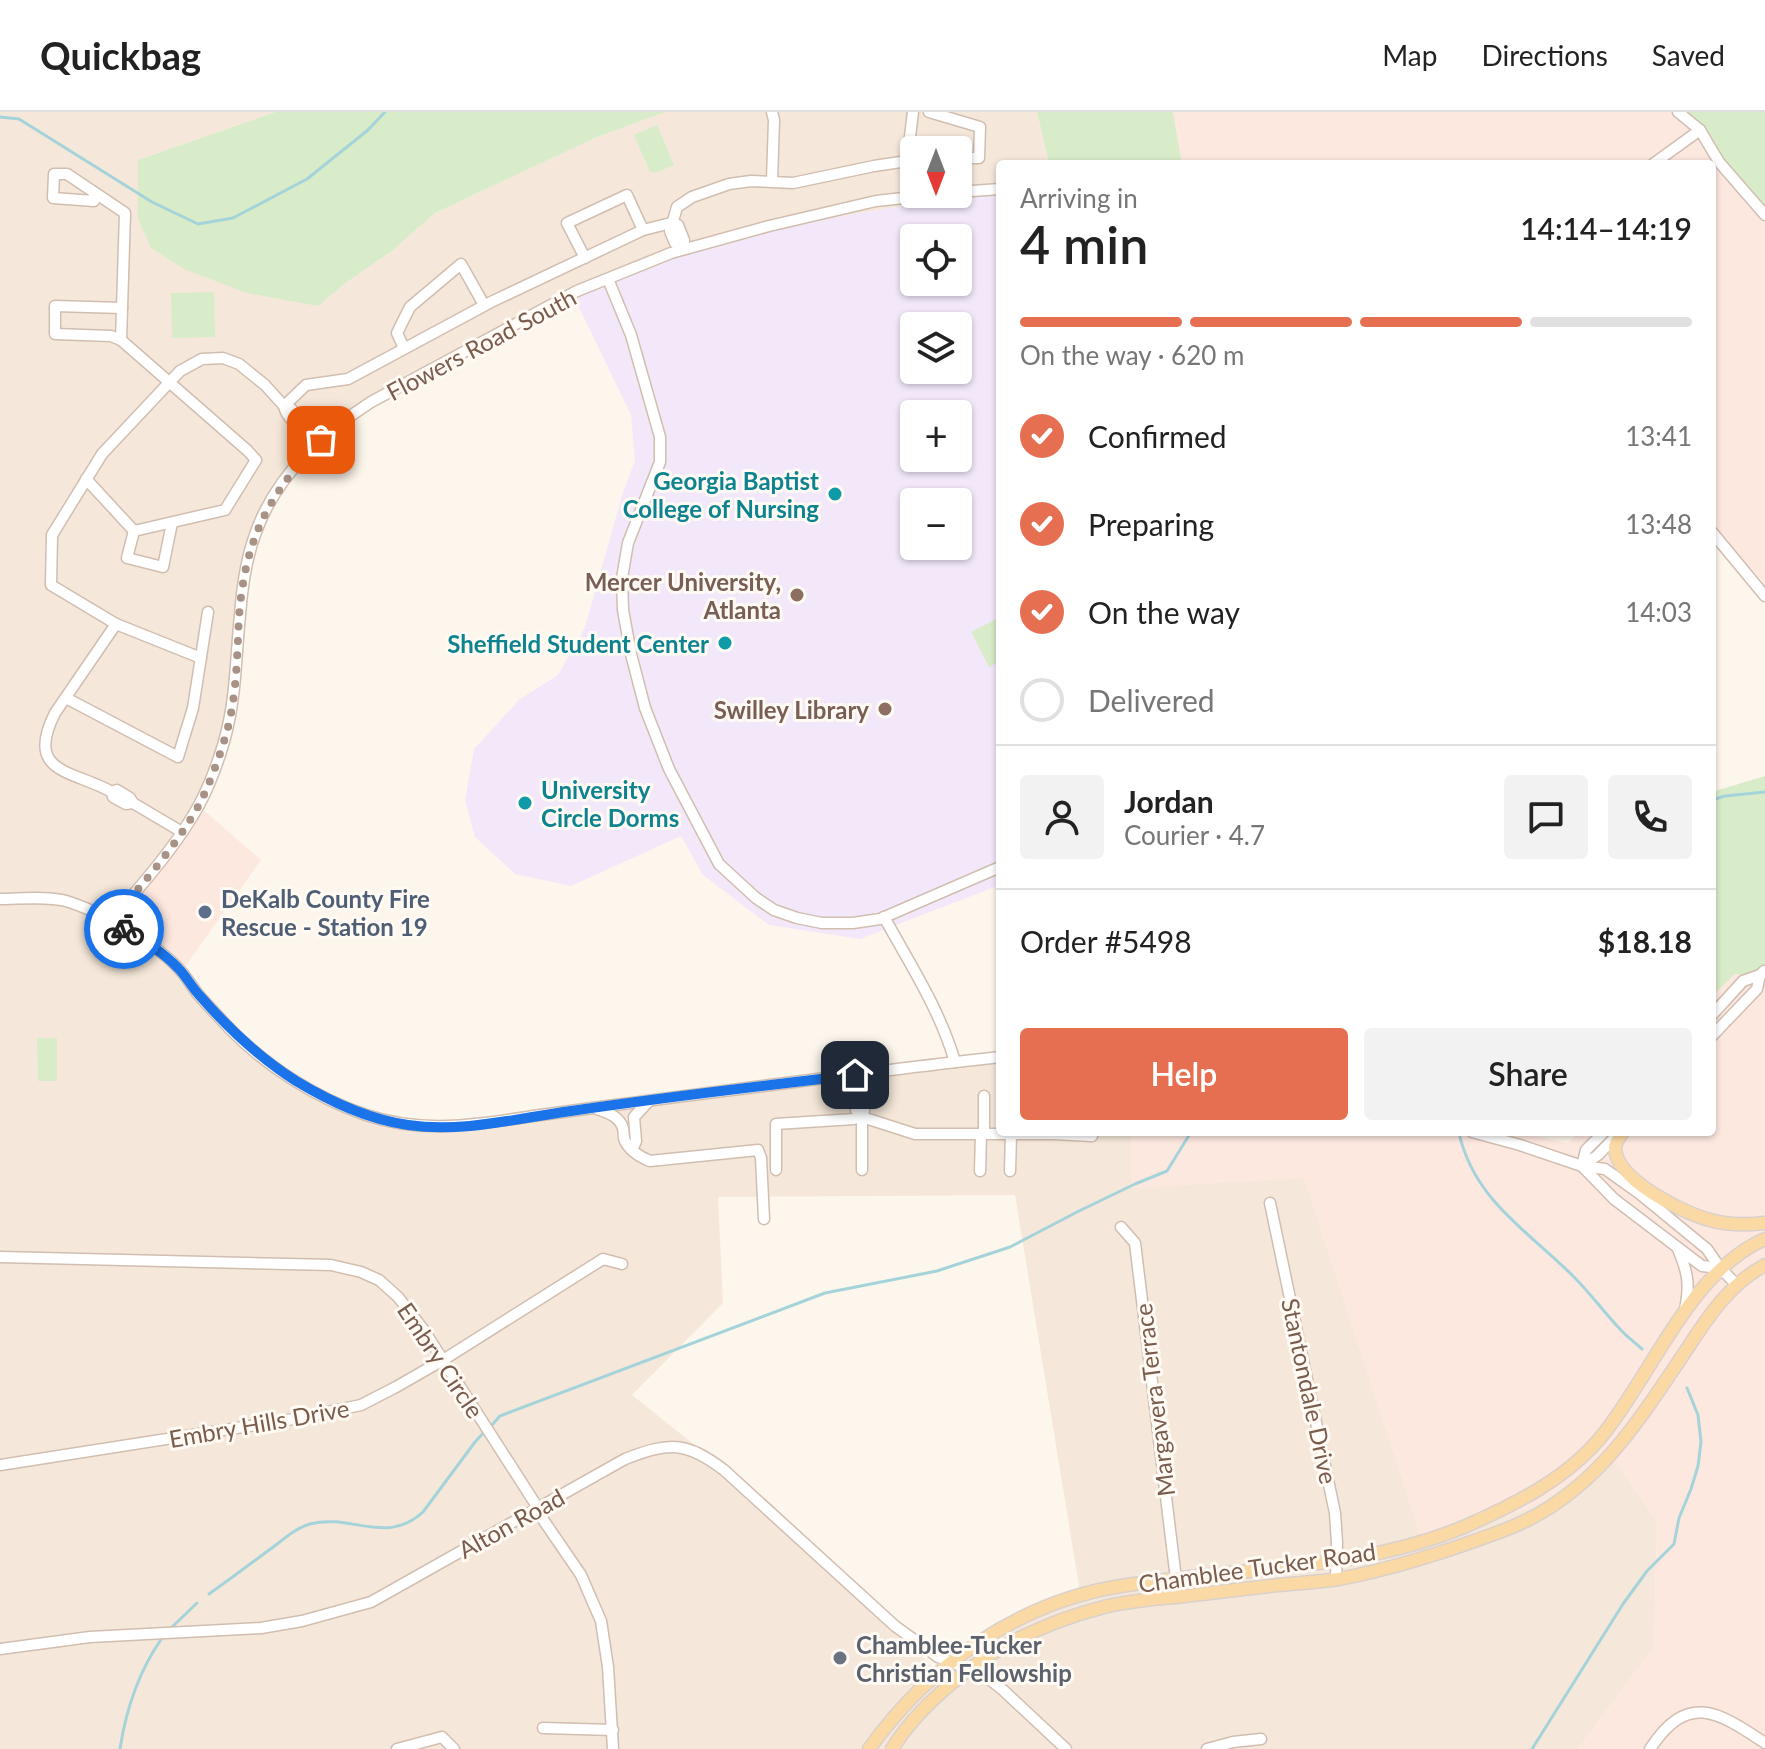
<!DOCTYPE html>
<html lang="en">
<head>
<meta charset="utf-8">
<style>
	:root { --surface:#fff; --page:#f2f2f2; --text:#222; --muted:#767676; --line:#e0e0e0; --accent:#e76f51 }
	body { margin:0; font-family:Lato,sans-serif; background:var(--page); color:var(--text); height:100vh; display:flex; flex-direction:column; font-size:30px; white-space:nowrap }
	* { box-sizing:border-box; margin:0 }
	p { font-size:26px; color:var(--muted) }
	.icon { flex:none; width:44px; height:44px; fill:none; stroke:currentColor; stroke-width:2; stroke-linecap:round; stroke-linejoin:round }
	.map { position:relative; flex:1; overflow:hidden }
	.panel { position:absolute; left:996px; top:48px; width:720px; height:976px; display:flex; flex-direction:column; background:var(--surface); border-radius:8px; box-shadow:0 2px 6px #0004 }
	.panel>* { flex:none }
	.needle { width:52px; rotate:180deg }
	.buttons { position:absolute; left:900px; top:24px; display:grid; gap:16px }
	.buttons a { display:grid; place-items:center; width:72px; height:72px; border-radius:8px; background:var(--surface); box-shadow:0 2px 6px #0004; font-size:40px }
	.pin { position:absolute; display:grid; place-items:center; width:68px; height:68px; color:#fff; margin:-34px; border-radius:16px; box-shadow:0 4px 12px #0006 }
	.courier { position:absolute; display:grid; place-items:center; width:80px; height:80px; margin:-40px; border:6px solid #1a73e8; border-radius:50%; background:#fff; color:#222; box-shadow:0 2px 10px #0007 }
	.overview em { font-style:normal; font-weight:600 }
	.overview div { display:flex; flex-direction:column-reverse }
	.overview { display:flex; align-items:center; justify-content:space-between; height:136px; padding:0 24px }
	h1 { font-size:52px; font-weight:600; line-height:60px }
	.bar { display:grid; grid-template-columns:repeat(4,1fr); gap:12px 8px; align-content:center; height:96px; padding:0 24px }
	.bar i { height:10px; border-radius:6px; background:var(--line) }
	.bar .selected { background:var(--accent) }
	.bar p { grid-column:span 4 }
	.line { display:flex; align-items:center; gap:20px; padding:0 24px; border-top:2px solid var(--line) }
	.line div { flex:1 }
	.round { display:grid; place-items:center; flex:none; width:84px; height:84px; border-radius:8px; background:var(--page) }
	ol { padding:0 24px; list-style:none }
	li { display:flex; align-items:center; gap:24px; height:88px }
	li p { margin-inline-start:auto }
	li .icon { padding:8px; border-radius:50%; background:var(--accent); color:#fff; stroke-width:4 }
	li:last-child { color:var(--muted) }
	li i { width:44px; height:44px; border:4px solid var(--line); border-radius:50% }
	.cta { display:flex; gap:16px; margin-top:auto; padding:16px 24px }
	.cta a { flex:1; height:92px; border-radius:8px; background:var(--accent); color:#fff; font-size:32px; font-weight:600; line-height:92px; text-align:center }
	.cta a+a { background:var(--page); color:var(--text) }
	header { display:flex; align-items:center; gap:48px; box-sizing:border-box; height:112px; padding:0 40px; background:var(--surface); border-bottom:2px solid var(--line) }
	header strong { font-size:38px }
	nav { display:flex; gap:44px; margin-inline-start:auto; font-size:28px }
	.map>svg:first-child { display:block }
</style>
</head>
<body>
<header>
<strong>Quickbag</strong>
<nav><a>Map</a><a>Directions</a><a>Saved</a></nav>
</header>
<div class="map">
<svg width="1765" height="1637" viewBox="0 0 1765 1637">
	<rect width="100%" height="100%" fill="#fdf6ec"/>
	<path fill="#f5e8da" fill-rule="evenodd" d="M0,0H275L138,48L317,194L347,170L392,139L435,101L595,26L665,0H1037L1049,52H1000V78L830,106L751,123L620,161L354,296L287,364L248,422L243,519L232,593L199,694L182,859L226,910L274,951L316,979L394,1013H481L1000,947V1020H1131L1132,1076L1304,1065L1425,1437L1464,1419L1609,1341L1657,1409L1654,1535L1578,1637H0ZM914,38H958V82H914ZM1015,1083L1081,1486L1018,1511L941,1563L747,1375L632,1283L723,1191L718,1085Z"/>
	<g fill="#fde8e0">
		<polygon points="1173,0 1685,0 1765,102 1765,472 1712,412 1712,52 1182,52"/>
		<polygon points="199,694 261,748 182,859 109,809"/>
		<polygon points="1735,862 1765,867 1765,1637 1578,1637 1654,1535 1657,1409 1609,1342 1536,1394 1464,1419 1425,1438 1304,1066 1132,1076 1131,1020 1519,1020 1567,1031 1580,1020 1712,1020 1712,884"/>
	</g>
	<path fill="#f3e8fa" fill-rule="evenodd" d="M1000,78V773L860,827L769,813L703,763L681,724L571,774L515,762L475,725L465,688L474,637L520,587L558,563L585,515L623,380L635,349L631,303L574,185L633,157L751,123L830,106ZM914,126H958V170H914ZM914,214H958V258H914ZM914,302H958V346H914ZM914,390H958V434H914Z"/>
	<g fill="#d8ecc9">
		<polygon points="275,0 665,0 595,26 435,101 392,139 347,170 318,194 247,181 184,157 151,136 138,107 138,48"/>
		<polygon points="1037,0 1173,0 1182,52 1049,52"/>
		<polygon points="1685,0 1765,0 1765,102"/>
		<polygon points="657,13 674,53 655,61 650,60 634,23"/>
		<polygon points="214,180 215,225 172,226 171,181"/>
		<polygon points="1000,505 1000,549 989,555 971,520"/>
		<polygon points="1765,664 1765,867 1735,862 1712,884 1712,680"/>
		<polygon points="37,926 57,926 57,969 38,969"/>
	</g>
	<g fill="none" stroke-linecap="round" stroke-linejoin="round">
		<g stroke="#a5d3da" stroke-width="3">
			<polyline points="0,5 19,7 152,90 198,112 233,106 307,67 368,18 385,0"/>
			<polyline points="1712,688 1725,684 1765,680"/>
			<path d="M1459,1021C1474,1088 1528,1119 1573,1164C1590,1181 1603,1199 1619,1216C1626,1224 1634,1230 1642,1237"/>
			<polyline points="491,1314 500,1304 825,1181 937,1159 1010,1135 1079,1099 1135,1072 1167,1059 1191,1020"/>
			<path d="M209,1482C229,1468 249,1453 269,1438C282,1429 295,1416 310,1412C352,1401 386,1434 423,1400L475,1330L485,1319"/>
			<polyline points="170,1517 197,1491"/>
			<path d="M120,1637C126,1597 139,1559 162,1526"/>
			<polyline points="1532,1637 1623,1492 1647,1459 1674,1432 1679,1406 1691,1377 1698,1354 1701,1330 1698,1303 1687,1276"/>
		</g>
		<defs>
			<g id="minor">
				<polyline points="772,0 774,8 772,69"/>
				<polyline points="929,0 980,15 979,46 958,46"/>
				<polyline points="1678,0 1700,18 1719,50 1765,103"/>
				<polyline points="907,49 913,0"/>
				<polyline points="1653,52 1700,18"/>
				<polyline points="958,80 1000,77"/>
				<polyline points="94,81 94,89 53,86 54,62 67,62 125,101 121,228"/>
				<polyline points="684,137 675,131 670,119 677,95 692,85 729,72 751,69 793,71 874,54 914,48"/>
				<polyline points="585,146 567,111 627,83 643,118"/>
				<polyline points="608,167 631,223 660,325 660,350 628,431 622,466 623,498 631,542 645,596 669,657 719,752 756,786 774,798 797,806 822,811 853,811 880,807 1000,755"/>
				<polyline points="122,196 55,194 55,222 111,224 121,228 248,339 256,348 225,398 134,419"/>
				<polyline points="404,236 397,221 410,195 461,152 484,193"/>
				<path d="M309,314L290,296L284,294C288,312 308,318 321,328"/>
				<polyline points="86,367 134,419"/>
				<polyline points="134,419 127,446 163,455 172,411"/>
				<polyline points="1712,420 1765,484"/>
				<path d="M116,512L55,601C24,662 73,658 112,680L117,678L130,686L133,691L182,720"/>
				<polyline points="201,546 116,512 51,473 52,423 102,342 180,259 202,247 223,246 239,252 265,273 284,294 306,273 348,267 491,190 643,118 671,111 678,113 684,128 684,137"/>
				<polyline points="66,586 178,645 193,596 208,500"/>
				<polyline points="112,680 113,685 126,692 133,691"/>
				<path d="M0,787C20,787 48,784 66,789C99,799 156,831 179,857C186,864 191,873 197,881C207,893 219,905 230,917C267,955 316,986 366,1003C423,1022 476,1013 533,1004C563,1000 593,996 623,992C749,976 874,959 1000,945"/>
				<path d="M884,805C910,852 940,898 955,950"/>
				<path d="M111,809C142,772 176,735 199,693C210,673 222,640 227,618C236,581 236,542 240,503C242,476 246,446 256,420C276,364 323,321 371,290L577,179L671,141L769,114L876,89L940,82"/>
				<polyline points="1712,903 1743,869 1760,863 1764,859"/>
				<polyline points="1712,924 1757,877 1760,863"/>
				<path d="M855,963C858,978 869,990 862,1005V1058"/>
				<polyline points="858,977 854,982 856,998 862,1005"/>
				<polyline points="984,984 984,1022"/>
				<path d="M597,997C608,1001 619,1004 623,1016C624,1020 623,1025 625,1029C630,1039 640,1045 650,1049L758,1038L761,1046L764,1107"/>
				<polyline points="1472,1020 1520,1033 1582,1054 1605,1057 1640,1082 1707,1137 1720,1156 1736,1172"/>
				<polyline points="633,1036 636,1029 634,1005 649,989"/>
				<polyline points="1582,1054 1614,1087 1702,1154 1720,1156"/>
				<polyline points="1582,1054 1598,1043 1619,1021"/>
				<polyline points="1582,1054 1586,1038 1604,1020"/>
				<polyline points="776,1058 776,1012 854,1007 862,1005 915,1022 1053,1022 1092,1024"/>
				<polyline points="980,1059 981,1022"/>
				<polyline points="1010,1059 1011,1022"/>
				<polyline points="1270,1091 1335,1401 1337,1431 1336,1467"/>
				<polyline points="1121,1115 1135,1131 1176,1467"/>
				<path d="M1678,1137C1688,1161 1690,1172 1685,1198"/>
				<polyline points="0,1145 331,1153 361,1160 379,1168 398,1185 423,1217 538,1396 544,1409 581,1463 601,1509 608,1555 613,1637"/>
				<polyline points="0,1353 288,1308 361,1293 396,1275 443,1248 603,1147 622,1152"/>
				<path d="M0,1537L90,1525L261,1516L302,1509L371,1490L625,1347C669,1330 686,1329 724,1358L895,1514L938,1545L984,1563L1003,1578L1066,1637"/>
				<polyline points="543,1616 613,1618"/>
				<polyline points="397,1637 442,1625 454,1637"/>
				<polyline points="1207,1637 1233,1630 1261,1627"/>
				<path d="M1650,1637C1688,1579 1718,1600 1765,1631"/>
			</g>
			<g id="major">
				<path d="M1623,1020C1620,1025 1615,1030 1615,1036C1616,1068 1683,1101 1710,1108C1727,1113 1747,1113 1765,1111"/>
				<path d="M869,1637C929,1553 1019,1490 1121,1474C1236,1455 1357,1460 1466,1414C1516,1392 1566,1367 1601,1325C1653,1262 1688,1161 1765,1127"/>
				<path d="M892,1637C910,1608 936,1583 963,1562C1004,1530 1053,1508 1104,1495C1127,1489 1152,1487 1176,1485C1210,1481 1244,1477 1278,1473C1298,1471 1319,1470 1339,1467C1397,1456 1452,1438 1507,1417C1590,1385 1634,1316 1681,1246C1705,1210 1726,1174 1765,1153"/>
			</g>
		</defs>
		<use href="#minor" stroke="#d1beb0" stroke-width="13"/>
		<use href="#major" stroke="#dad1cd" stroke-width="15"/>
		<use href="#minor" stroke="#fff" stroke-width="10"/>
		<use href="#major" stroke="#fbd9a5" stroke-width="12"/>
	</g>
	<g fill="none" stroke-linecap="round" stroke-linejoin="round">
		<path stroke="#a89285" stroke-width="8" stroke-dasharray="0 14.4" d="M124,817L111,809C142,772 175,736 199,693C209,674 221,641 227,619C237,582 237,543 239,505C245,427 268,383 321,328"/>
		<path stroke="#1a73e8" stroke-width="10" d="M124,817C143,828 163,840 178,856C187,865 192,876 201,885C229,917 260,946 296,969C331,990 367,1007 408,1013C463,1021 518,1006 571,999C666,985 760,974 855,963"/>
	</g>
	<g fill="#0f9aa8" stroke="#fffaf3" stroke-width="3">
		<circle cx="835" cy="382" r="8"/>
		<circle cx="725" cy="531" r="8"/>
		<circle cx="525" cy="691" r="8"/>
	</g>
	<g fill="#8d6e63" stroke="#fffaf3" stroke-width="3">
		<circle cx="797" cy="483" r="8"/>
		<circle cx="885" cy="597" r="8"/>
	</g>
	<circle fill="#5c6f8a" stroke="#fffaf3" stroke-width="3" cx="205" cy="800" r="8"/>
	<circle fill="#6b7280" stroke="#fffaf3" stroke-width="3" cx="840" cy="1546" r="8"/>
	<g text-anchor="middle" dominant-baseline="central" stroke-width="6" stroke-linejoin="round" paint-order="stroke">
		<g font-size="24" fill="#7a5c4d" stroke="#fffaf3">
			<text transform="translate(481 232) rotate(-28)">Flowers Road South</text>
			<text transform="translate(441 1248) rotate(56)">Embry Circle</text>
			<text transform="translate(1310 1279) rotate(78)">Stantondale Drive</text>
			<text transform="translate(1154 1288) rotate(-97)">Margavera Terrace</text>
			<text transform="translate(259 1311) rotate(-10)">Embry Hills Drive</text>
			<text transform="translate(511 1411) rotate(-29)">Alton Road</text>
			<text transform="translate(1257 1455) rotate(-8)">Chamblee Tucker Road</text>
		</g>
		<g font-size="24" font-weight="bold" fill="#0d838f" stroke="#fffaf3" text-anchor="end">
			<text x="819" y="368">Georgia Baptist<tspan x="819" dy="28">College of Nursing</tspan></text>
			<text x="709" y="531">Sheffield Student Center</text>
			<text x="541" y="677" text-anchor="start">University<tspan x="541" dy="28">Circle Dorms</tspan></text>
		</g>
		<g font-size="24" font-weight="bold" fill="#785e54" stroke="#fffaf3" text-anchor="end">
			<text x="781" y="469">Mercer University,<tspan x="781" dy="28">Atlanta</tspan></text>
			<text x="869" y="597">Swilley Library</text>
		</g>
		<g font-size="24" font-weight="bold" fill="#4e5e75" stroke="#fffaf3" text-anchor="start">
			<text x="221" y="786">DeKalb County Fire<tspan x="221" dy="28">Rescue - Station 19</tspan></text>
		</g>
		<g font-size="24" font-weight="bold" fill="#5b616d" stroke="#fffaf3" text-anchor="start">
			<text x="856" y="1532">Chamblee-Tucker<tspan x="856" dy="28">Christian Fellowship</tspan></text>
		</g>
	</g>
</svg>
<div class="buttons">
<a><svg class="needle" viewBox="-14 -14 28 28"><path d="M0-13l5 13h-10z" fill="#e53935"/><path d="M0 13l5-13h-10z" fill="#767676"/></svg></a>
<a><svg class="icon" aria-label="locate" viewBox="0 0 24 24"><circle cx="12" cy="12" r="6"/><path d="M12 2v4M12 18v4M2 12h4M18 12h4"/></svg></a>
<a><svg class="icon" aria-label="layers" viewBox="0 0 24 24"><path d="M12 4l9 5-9 5-9-5zM3 14l9 5 9-5"/></svg></a>
<a>+</a>
<a>−</a>
</div>
<div class="pin" style="left:321px;top:328px;background:#ea580c"><svg class="icon" aria-label="bag" viewBox="0 0 24 24"><path d="M5 8h14l-1 12H6zM9 8a3 3 0 0 1 6 0"/></svg></div>
<div class="pin" style="left:855px;top:963px;background:#1f2937"><svg class="icon" aria-label="home" viewBox="0 0 24 24"><path d="M3 11l9-7 9 7M6 9v11h12V9"/></svg></div>
<div class="courier" style="left:124px;top:817px"><svg class="icon" aria-label="bike" viewBox="0 0 24 24"><circle cx="6" cy="16" r="4"/><circle cx="18" cy="16" r="4"/><path d="M6 16l4-8h5l3 8M10 8l3 8H6M13 5h3"/></svg></div>
<section class="panel">
<div class="overview"><div><h1>4 min</h1><p>Arriving in</p></div><em>14:14–14:19</em></div>
<div class="bar"><i class="selected"></i><i class="selected"></i><i class="selected"></i><i></i><p>On the way · 620 m</p></div>
<ol>
<li><svg class="icon" aria-label="check" viewBox="0 0 24 24"><path d="M5 12l5 5 9-10"/></svg>Confirmed<p>13:41</p></li>
<li><svg class="icon" aria-label="check" viewBox="0 0 24 24"><path d="M5 12l5 5 9-10"/></svg>Preparing<p>13:48</p></li>
<li><svg class="icon" aria-label="check" viewBox="0 0 24 24"><path d="M5 12l5 5 9-10"/></svg>On the way<p>14:03</p></li>
<li><i></i>Delivered</li>
</ol>
<div class="line" style="height:144px"><a class="round"><svg class="icon" aria-label="person" viewBox="0 0 24 24"><circle cx="12" cy="8" r="4"/><path d="M4 21q1-7 8-7t8 7"/></svg></a><div><b>Jordan</b><p>Courier · 4.7</p></div><a class="round"><svg class="icon" aria-label="chat" viewBox="0 0 24 24"><path d="M4 5h16v11H9l-5 4z"/></svg></a><a class="round"><svg class="icon" aria-label="phone" viewBox="0 0 24 24"><path d="M5 4h4l2 5-3 2q2 4 5 5l2-3 5 2v4C11 20 4 13 5 4z"/></svg></a></div>
<div class="line" style="height:104px"><div>Order #5498</div><b>$18.18</b></div>
<div class="cta"><a>Help</a><a>Share</a></div>
</section>
</div>
</body>
</html>
